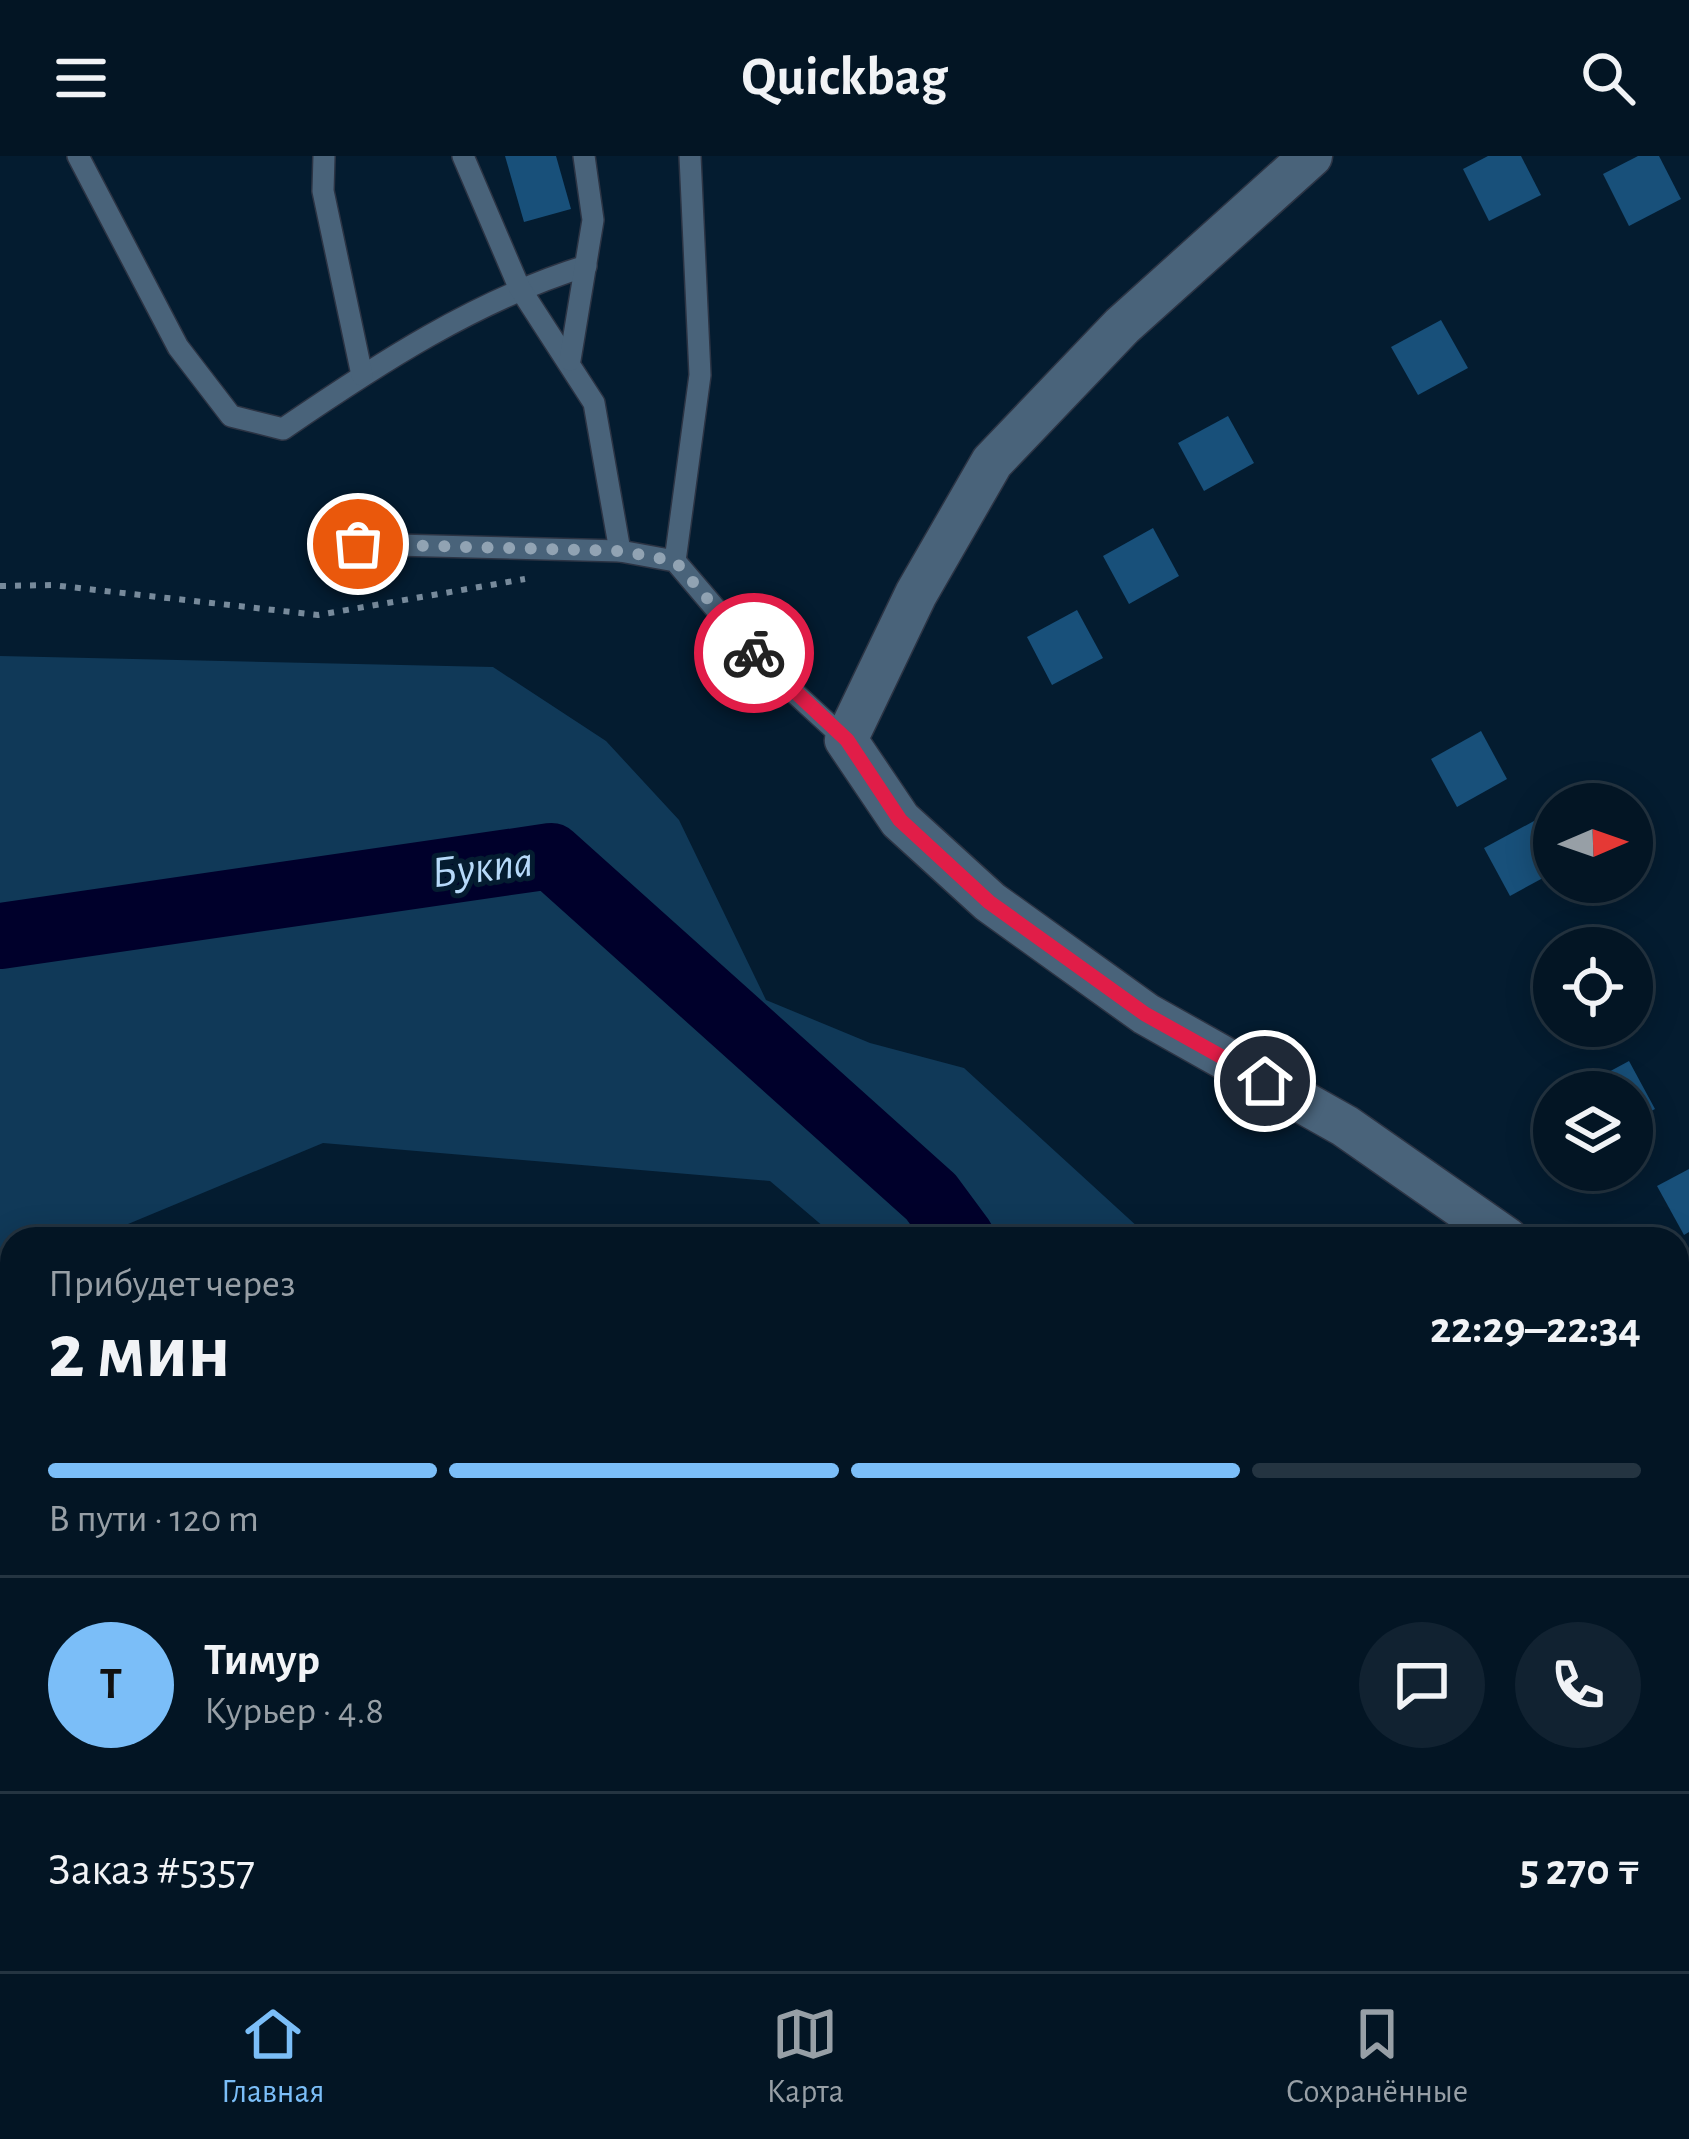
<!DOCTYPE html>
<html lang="ru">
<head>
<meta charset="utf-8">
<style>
	:root { --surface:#031524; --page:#112231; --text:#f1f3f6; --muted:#979fa6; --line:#243441; --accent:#7bbef8 }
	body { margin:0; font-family:"Alegreya Sans",sans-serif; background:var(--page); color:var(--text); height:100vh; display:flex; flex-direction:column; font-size:45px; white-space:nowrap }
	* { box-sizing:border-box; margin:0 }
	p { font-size:39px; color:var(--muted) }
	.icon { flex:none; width:66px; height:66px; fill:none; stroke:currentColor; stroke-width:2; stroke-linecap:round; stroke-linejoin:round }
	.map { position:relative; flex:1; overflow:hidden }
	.details { position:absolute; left:0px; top:1071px; width:1689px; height:744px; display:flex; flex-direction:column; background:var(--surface); border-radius:36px 36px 0 0; box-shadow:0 6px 30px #0003,0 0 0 3px var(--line) }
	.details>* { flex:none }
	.needle { width:78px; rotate:88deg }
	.controls { position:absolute; left:1533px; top:627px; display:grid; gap:24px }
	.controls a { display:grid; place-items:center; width:120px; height:120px; border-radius:50%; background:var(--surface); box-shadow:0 6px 30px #0003,0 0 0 3px var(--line); font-size:60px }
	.pin { position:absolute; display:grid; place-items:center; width:102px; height:102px; color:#fff; margin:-51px; border:6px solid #fff; border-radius:50%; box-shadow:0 3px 12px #0007 }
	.courier { position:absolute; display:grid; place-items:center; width:120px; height:120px; margin:-60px; border:9px solid #e11d48; border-radius:50%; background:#fff; color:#222; box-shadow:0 3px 15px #0007 }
	.overview em { font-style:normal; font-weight:700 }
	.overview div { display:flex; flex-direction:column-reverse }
	.overview { display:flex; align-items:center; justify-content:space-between; height:204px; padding:0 48px }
	h1 { font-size:78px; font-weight:700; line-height:90px }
	.bar { display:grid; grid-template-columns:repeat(4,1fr); gap:18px 12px; align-content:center; height:144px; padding:0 48px }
	.bar i { height:15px; border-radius:9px; background:var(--line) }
	.bar .on { background:var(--accent) }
	.bar p { grid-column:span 4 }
	.line { display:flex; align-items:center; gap:30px; padding:0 48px; border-top:3px solid var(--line) }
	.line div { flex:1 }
	.round { display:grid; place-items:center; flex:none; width:126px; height:126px; border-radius:63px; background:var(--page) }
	header { display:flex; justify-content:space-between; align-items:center; height:156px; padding:0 48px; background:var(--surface); font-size:54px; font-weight:700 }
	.tab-bar { display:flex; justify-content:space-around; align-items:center; height:168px; border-top:3px solid var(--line); background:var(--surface); font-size:33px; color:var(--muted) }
	.tab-bar a { display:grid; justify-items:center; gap:6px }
	.tab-bar .on { color:var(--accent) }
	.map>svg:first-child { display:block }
</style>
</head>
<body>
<header><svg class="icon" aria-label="menu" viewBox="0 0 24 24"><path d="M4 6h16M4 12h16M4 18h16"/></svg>Quickbag<svg class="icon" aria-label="search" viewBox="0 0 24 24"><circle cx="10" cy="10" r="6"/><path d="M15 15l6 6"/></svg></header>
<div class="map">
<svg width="1689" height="1815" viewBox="0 0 1689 1815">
	<rect width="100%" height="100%" fill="#041c30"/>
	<polygon fill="#103958" points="0,500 493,511 606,585 679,664 766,844 870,887 964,912 1151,1083 838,1083 770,1025 323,987 92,1083 12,1083 12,1124 0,1131"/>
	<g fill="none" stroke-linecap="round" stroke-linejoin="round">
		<g stroke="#00002b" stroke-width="66">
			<polyline points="0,780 551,700 931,1041 962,1083"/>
			<polyline points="1434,1803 1441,1815"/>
		</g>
	</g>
	<g fill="#18507a">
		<polygon points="505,0 556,0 571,53 524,66"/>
		<polygon points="1488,0 1521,0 1541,39 1489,65 1463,13"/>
		<polygon points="1638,0 1659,0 1681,43 1629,70 1603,18"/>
		<polygon points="1441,164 1468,212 1418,239 1391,191"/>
		<polygon points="1228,260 1254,307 1204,335 1178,287"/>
		<polygon points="1153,372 1179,420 1129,448 1103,400"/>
		<polygon points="1077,454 1103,502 1052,529 1027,481"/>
		<polygon points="1481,575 1507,623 1457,651 1431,603"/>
		<polygon points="1534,665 1554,702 1554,716 1510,740 1484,692"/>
		<polygon points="1629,905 1655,953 1632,965 1632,936 1579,932"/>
		<polygon points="1689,1013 1689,1076 1684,1079 1657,1030"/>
	</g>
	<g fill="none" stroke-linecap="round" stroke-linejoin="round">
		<defs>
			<g id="service">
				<path d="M78,0L178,191L231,260L283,273C378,208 476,144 586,110"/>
				<polyline points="324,0 323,35 362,219"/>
				<polyline points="463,0 519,131 594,247 620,395"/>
				<polyline points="570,204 593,64 584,0"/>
				<polyline points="358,388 620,395 675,405 761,506 846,584"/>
				<polyline points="675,405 700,219 690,0"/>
				<polyline points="401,1803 403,1815"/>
				<polyline points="82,1815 85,1803"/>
			</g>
			<g id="minor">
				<polyline points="1311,0 1122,170 992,306 916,438 846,584 900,664 990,746 1146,858 1345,970 1507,1083"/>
				<polyline points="1677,1304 1689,1323"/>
			</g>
			<g id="secondary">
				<polyline points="1677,1473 1689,1467"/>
				<polyline points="976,1815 1001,1803"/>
			</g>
		</defs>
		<use href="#service" stroke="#2c3444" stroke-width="24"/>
		<use href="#minor" stroke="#2c3444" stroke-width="45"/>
		<use href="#secondary" stroke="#2c3444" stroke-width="63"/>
		<polyline stroke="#778a9b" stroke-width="6" stroke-dasharray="6 9" stroke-linecap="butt" points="0,430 52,429 318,459 525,423"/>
		<use href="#service" stroke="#49637a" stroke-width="21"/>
		<use href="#minor" stroke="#49637a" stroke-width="42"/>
		<use href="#secondary" stroke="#49637a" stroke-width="60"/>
	</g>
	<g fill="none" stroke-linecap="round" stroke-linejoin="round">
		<polyline stroke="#91a3b3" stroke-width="12" stroke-dasharray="0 21.6" points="358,388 620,395 675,405 754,497"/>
		<polyline stroke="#e11d48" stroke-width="15" points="754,497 847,584 900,664 989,746 1145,858 1265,925"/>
	</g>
	<g text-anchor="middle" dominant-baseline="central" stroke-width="10" stroke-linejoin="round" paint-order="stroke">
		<g font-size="45" font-style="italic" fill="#b6d9f9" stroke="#041c30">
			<text transform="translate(482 712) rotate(-7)">Букпа</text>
		</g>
	</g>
</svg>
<div class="controls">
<a><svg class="needle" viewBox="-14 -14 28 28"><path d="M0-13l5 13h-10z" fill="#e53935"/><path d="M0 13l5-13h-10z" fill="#979fa6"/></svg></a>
<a><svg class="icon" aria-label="locate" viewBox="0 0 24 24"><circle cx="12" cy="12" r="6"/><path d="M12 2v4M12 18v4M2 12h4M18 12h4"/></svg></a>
<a><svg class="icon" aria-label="layers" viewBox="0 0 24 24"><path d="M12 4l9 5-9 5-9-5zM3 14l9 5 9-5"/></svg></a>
</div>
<div class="pin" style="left:358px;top:388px;background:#ea580c"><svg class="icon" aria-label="bag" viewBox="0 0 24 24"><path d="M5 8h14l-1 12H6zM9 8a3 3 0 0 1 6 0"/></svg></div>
<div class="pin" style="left:1265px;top:925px;background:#1f2937"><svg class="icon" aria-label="home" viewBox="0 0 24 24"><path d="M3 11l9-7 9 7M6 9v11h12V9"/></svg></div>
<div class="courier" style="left:754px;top:497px"><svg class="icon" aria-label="bike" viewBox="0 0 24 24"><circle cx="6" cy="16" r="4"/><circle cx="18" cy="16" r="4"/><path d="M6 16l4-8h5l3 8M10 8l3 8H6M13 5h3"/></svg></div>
<section class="details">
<div class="overview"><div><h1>2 мин</h1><p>Прибудет через</p></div><em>22:29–22:34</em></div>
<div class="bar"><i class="on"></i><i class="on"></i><i class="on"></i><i></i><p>В пути · 120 m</p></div>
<div class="line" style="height:216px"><b class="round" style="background:var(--accent);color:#111">Т</b><div><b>Тимур</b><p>Курьер · 4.8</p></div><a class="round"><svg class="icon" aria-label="chat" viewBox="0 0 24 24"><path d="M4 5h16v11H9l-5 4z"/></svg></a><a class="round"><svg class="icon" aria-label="phone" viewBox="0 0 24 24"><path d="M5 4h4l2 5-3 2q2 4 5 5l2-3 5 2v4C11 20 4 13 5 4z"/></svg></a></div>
<div class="line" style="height:156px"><div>Заказ #5357</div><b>5 270 ₸</b></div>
</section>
</div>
<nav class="tab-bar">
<a class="on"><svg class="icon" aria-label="home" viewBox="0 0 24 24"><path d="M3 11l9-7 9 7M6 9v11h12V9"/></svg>Главная</a>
<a><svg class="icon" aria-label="map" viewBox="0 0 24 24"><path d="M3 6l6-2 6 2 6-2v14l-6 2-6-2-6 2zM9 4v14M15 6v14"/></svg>Карта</a>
<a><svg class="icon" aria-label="saved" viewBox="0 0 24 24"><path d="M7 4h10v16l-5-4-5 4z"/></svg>Сохранённые</a>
</nav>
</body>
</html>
